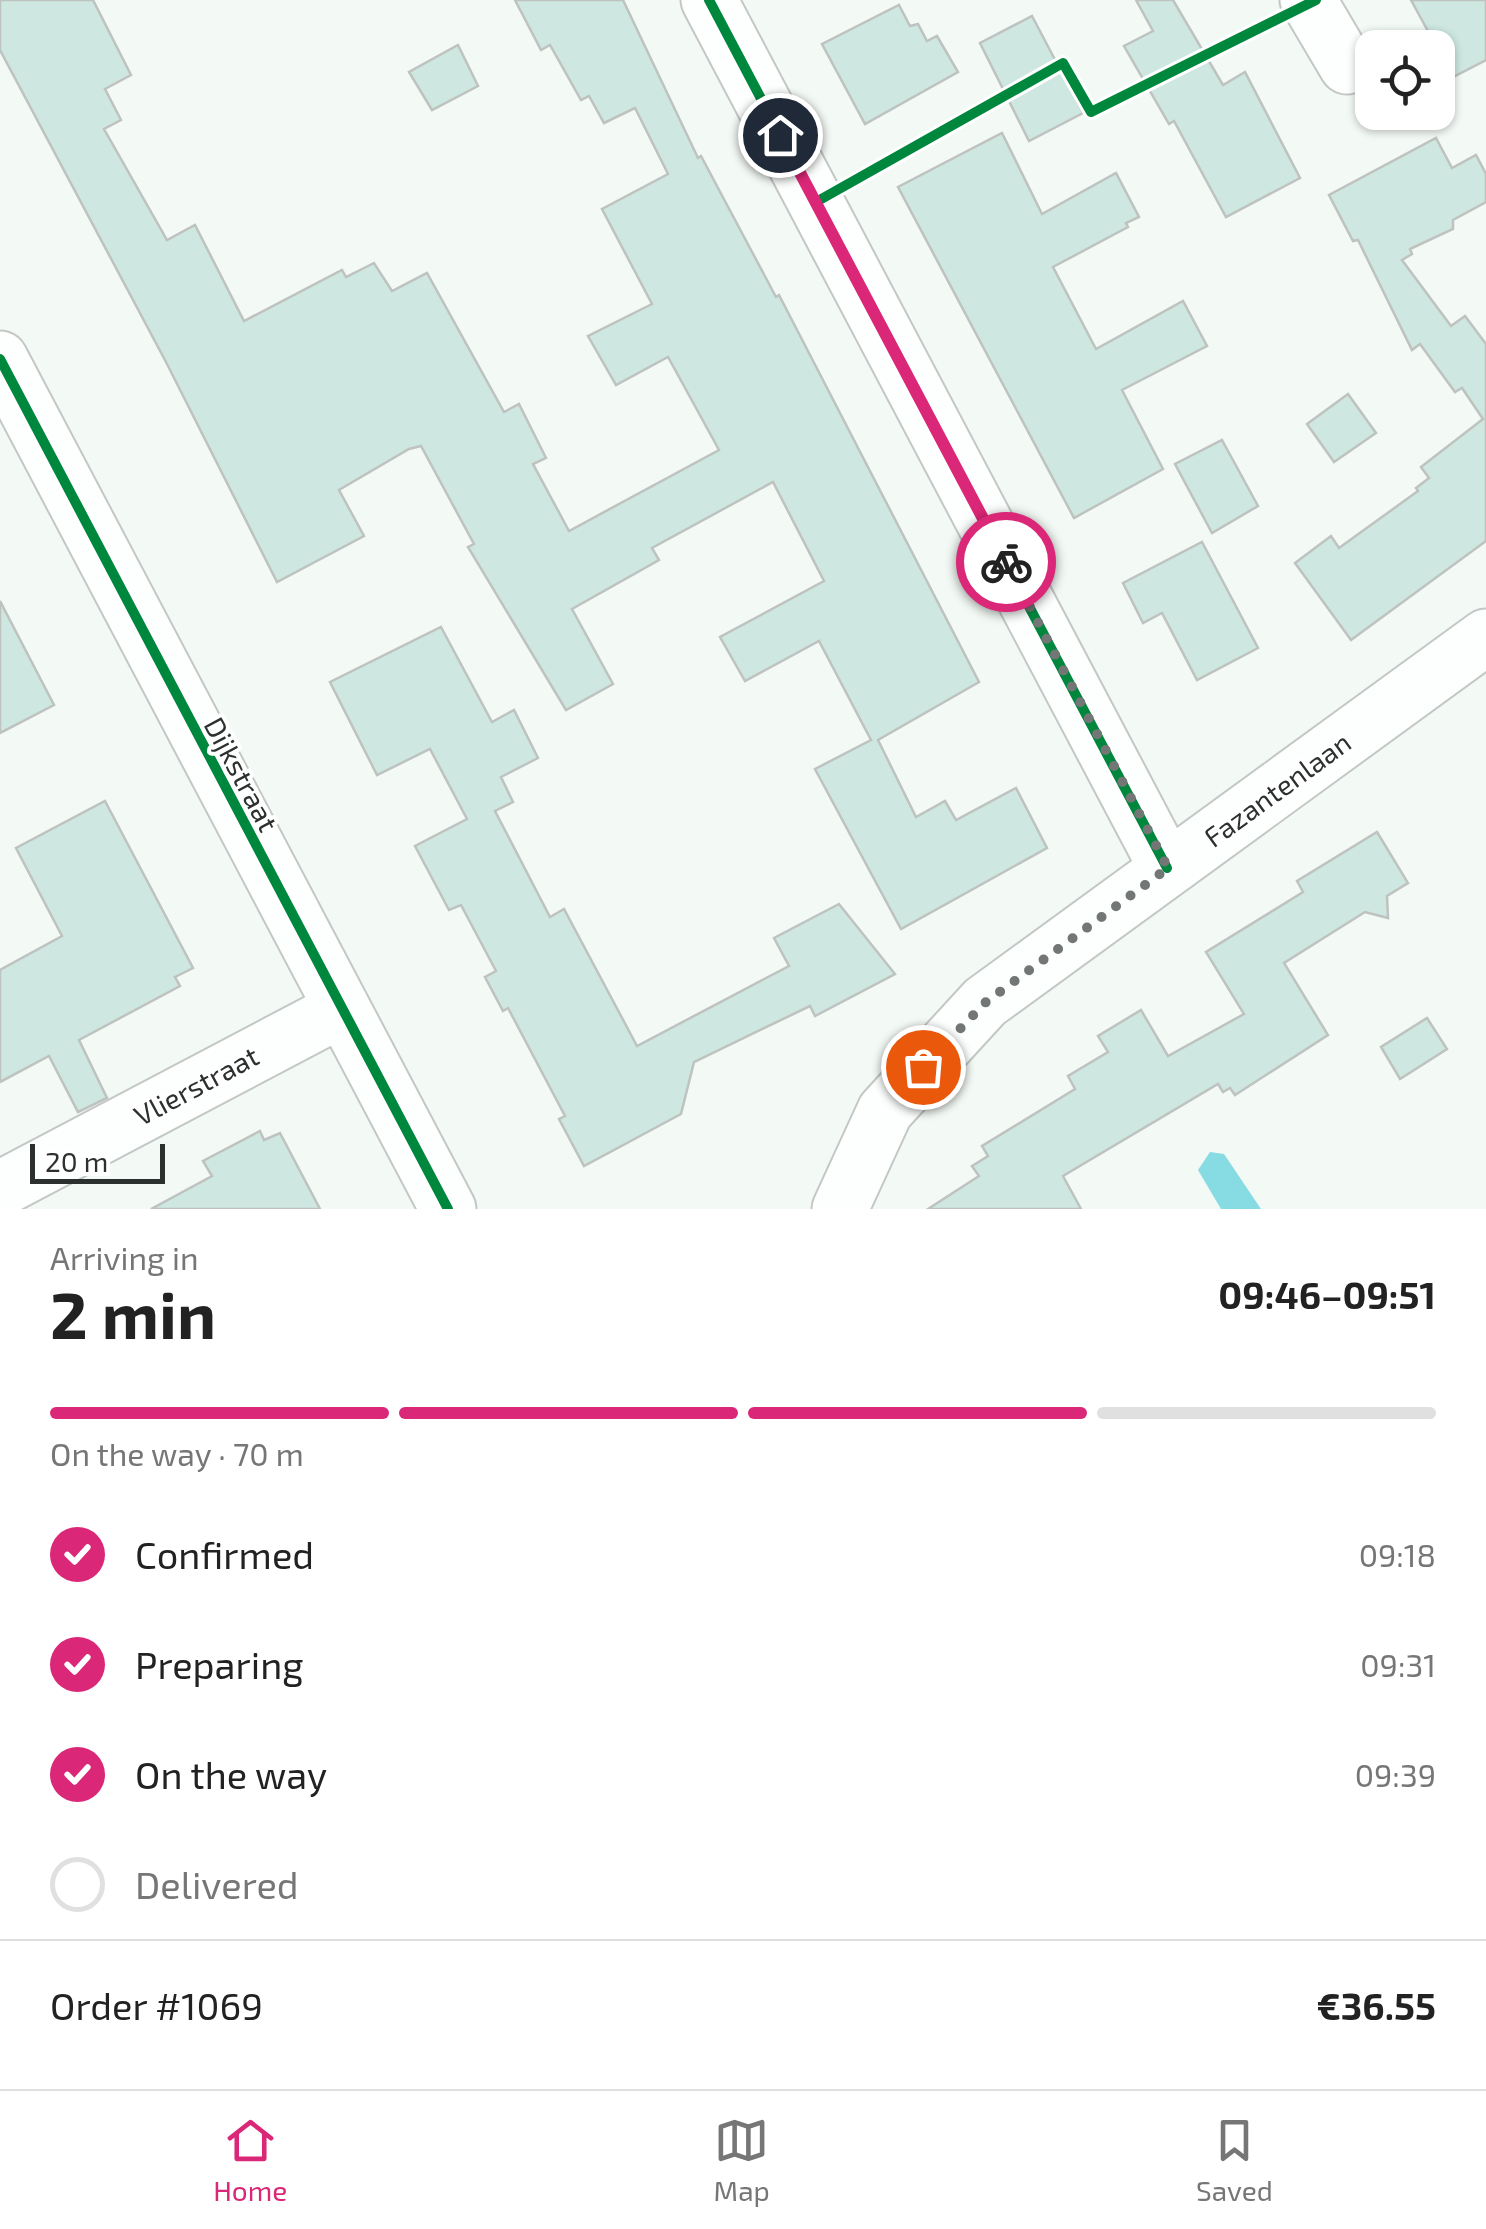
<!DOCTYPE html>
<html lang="en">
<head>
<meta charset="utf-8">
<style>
	:root { --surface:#fff; --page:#f6f6f6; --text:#222; --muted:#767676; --line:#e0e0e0; --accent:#db2777 }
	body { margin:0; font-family:"Exo 2",sans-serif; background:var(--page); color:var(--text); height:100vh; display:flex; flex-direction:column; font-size:38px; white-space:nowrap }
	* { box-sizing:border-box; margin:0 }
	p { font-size:32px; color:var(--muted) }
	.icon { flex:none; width:55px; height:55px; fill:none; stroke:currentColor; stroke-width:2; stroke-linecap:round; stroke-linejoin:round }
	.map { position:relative; height:1209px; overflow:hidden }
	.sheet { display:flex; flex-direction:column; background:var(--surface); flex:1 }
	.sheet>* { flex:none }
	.tools { position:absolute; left:1355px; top:30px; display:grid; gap:20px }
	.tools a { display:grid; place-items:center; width:100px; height:100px; border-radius:20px; background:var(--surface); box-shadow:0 2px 8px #0004; font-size:50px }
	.scale { position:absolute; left:30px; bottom:25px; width:135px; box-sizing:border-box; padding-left:10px; border:5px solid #2c302e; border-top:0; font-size:28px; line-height:35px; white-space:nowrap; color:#2c302e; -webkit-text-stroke:8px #fff; paint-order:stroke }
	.pin { position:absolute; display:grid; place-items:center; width:85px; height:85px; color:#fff; margin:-42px; border:5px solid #fff; border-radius:50%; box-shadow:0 2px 10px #0007 }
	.courier { position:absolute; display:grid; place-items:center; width:100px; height:100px; margin:-50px; border:8px solid #db2777; border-radius:50%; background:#fff; color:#222; box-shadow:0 2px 12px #0007 }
	.headline em { font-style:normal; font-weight:700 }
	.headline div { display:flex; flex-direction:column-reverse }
	.headline { display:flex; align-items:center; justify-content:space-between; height:170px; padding:0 50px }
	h1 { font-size:65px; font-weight:700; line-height:75px }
	.bar { display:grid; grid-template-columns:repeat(4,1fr); gap:15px 10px; align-content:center; height:120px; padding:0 50px }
	.bar i { height:12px; border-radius:8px; background:var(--line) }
	.bar .active { background:var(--accent) }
	.bar p { grid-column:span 4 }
	.line { display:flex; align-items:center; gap:25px; padding:0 50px; border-top:2px solid var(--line) }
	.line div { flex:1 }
	ol { padding:0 50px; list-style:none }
	li { display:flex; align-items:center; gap:30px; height:110px }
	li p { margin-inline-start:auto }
	li .icon { padding:10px; border-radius:50%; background:var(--accent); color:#fff; stroke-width:4 }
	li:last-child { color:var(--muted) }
	li i { width:55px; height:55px; border:5px solid var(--line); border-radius:50% }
	.tabs { display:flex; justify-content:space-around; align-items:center; height:140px; border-top:2px solid var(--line); background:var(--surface); font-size:28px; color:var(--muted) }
	.tabs a { display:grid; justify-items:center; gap:5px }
	.tabs .active { color:var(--accent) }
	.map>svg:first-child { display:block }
</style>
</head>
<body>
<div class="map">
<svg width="1486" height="1209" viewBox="0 0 1486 1209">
	<rect width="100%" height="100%" fill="#f3f9f5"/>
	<polygon fill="#87dce4" points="1210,1152 1224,1154 1261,1209 1221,1209 1198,1170"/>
	<g fill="#cee7e1" stroke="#bec3c0" stroke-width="2.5">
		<polygon points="0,0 93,0 131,75 105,89 121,120 104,129 167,240 195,225 244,321 342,270 346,277 374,263 392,291 427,273 504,412 519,404 546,458 533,464 569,531 719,450 668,357 616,385 588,336 652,304 602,209 668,174 635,108 604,123 589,96 581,100 550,45 541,50 515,0 623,0 698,158 701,156 776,297 779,295 979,682 878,740 916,817 945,801 956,820 1016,788 1047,848 901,929 815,769 871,740 819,641 745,681 720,637 824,581 773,482 652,548 659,560 572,609 613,684 566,710 468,547 474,544 421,446 409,449 339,490 364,536 277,582 166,362 0,50"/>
		<polygon points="1136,0 1173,0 1223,85 1245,72 1300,178 1226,217 1174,121 1169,124 1124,46 1153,31"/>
		<polygon points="1411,0 1486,0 1486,60 1453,77"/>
		<polygon points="899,5 910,26 918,24 927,41 937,36 958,72 865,124 822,44"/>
		<polygon points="1032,16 1083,113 1029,141 980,43"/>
		<polygon points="458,45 478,86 432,110 409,72"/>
		<polygon points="1002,133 1042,214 1116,173 1139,217 1126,223 1128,227 1053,267 1096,349 1183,301 1207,346 1122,390 1163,469 1074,518 898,187"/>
		<polygon points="1436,138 1452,168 1476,155 1486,174 1486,202 1453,220 1453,229 1410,249 1412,254 1402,260 1451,326 1465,316 1486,344 1486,541 1351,640 1295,563 1331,536 1339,548 1418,491 1416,488 1429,478 1421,467 1483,419 1462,388 1455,392 1420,344 1412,350 1358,240 1353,241 1329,195"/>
		<polygon points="1348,394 1376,433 1334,462 1307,424"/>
		<polygon points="1222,440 1258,506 1212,533 1175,464"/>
		<polygon points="1202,542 1258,648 1197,680 1162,613 1143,623 1123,583"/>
		<polygon points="0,601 54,705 0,733"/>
		<polygon points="441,627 492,722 514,710 538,758 501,777 513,802 495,811 550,917 564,909 637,1046 789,966 774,938 839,904 895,974 815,1016 810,1006 694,1062 681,1114 584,1166 559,1119 565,1116 508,1008 503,1011 485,977 496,971 461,905 449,910 415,846 467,819 430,749 377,775 330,682"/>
		<polygon points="105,801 193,968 175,977 180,986 79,1040 107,1098 78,1112 49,1056 0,1082 0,970 62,936 16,848"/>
		<polygon points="1377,832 1408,883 1387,896 1388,918 1365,912 1284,963 1328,1035 1235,1095 1230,1088 1223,1092 1218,1084 1063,1176 1081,1209 928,1209 979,1176 972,1166 988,1156 982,1146 1075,1089 1068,1076 1108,1052 1098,1036 1141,1010 1168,1056 1244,1014 1206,952 1303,892 1297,881"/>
		<polygon points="1427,1018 1447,1049 1400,1079 1381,1047"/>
		<polygon points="260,1131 264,1140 280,1133 320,1209 151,1209 212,1176 203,1161"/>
	</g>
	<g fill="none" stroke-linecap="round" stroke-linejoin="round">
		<defs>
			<g id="minor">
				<polyline points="709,0 1167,868"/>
				<polyline points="1308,0 1347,66"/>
				<polyline points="0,1189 340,1010"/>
				<polyline points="840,1209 885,1111 985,1002 1486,637"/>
			</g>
			<polyline id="major" points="0,359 448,1209"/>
		</defs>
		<use href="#minor" stroke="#c3c8c5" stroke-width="59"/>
		<use href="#major" stroke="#c3c8c5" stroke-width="59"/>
		<use href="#minor" stroke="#fdfefe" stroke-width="55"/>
		<use href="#major" stroke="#fdfefe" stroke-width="55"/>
		<defs>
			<g id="cycleway">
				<polyline points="709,0 1167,868"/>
				<polyline points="816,202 1063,63 1091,112 1316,0"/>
				<polyline points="0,359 448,1209"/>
			</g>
		</defs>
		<use href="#cycleway" stroke="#fff" stroke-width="16"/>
		<use href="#cycleway" stroke="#00873e" stroke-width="10"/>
	</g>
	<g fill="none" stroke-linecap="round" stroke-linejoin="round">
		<polyline stroke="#727674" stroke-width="10" stroke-dasharray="0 18" points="923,1067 986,1002 1168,868 1006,562"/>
		<polyline stroke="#db2777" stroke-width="12" points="780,135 1006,562"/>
	</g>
	<g text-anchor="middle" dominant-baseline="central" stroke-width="8" stroke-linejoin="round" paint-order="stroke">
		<g font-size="28" fill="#2c302e" stroke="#fff">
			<text transform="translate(242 774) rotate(62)">Dijkstraat</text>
			<text transform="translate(1277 789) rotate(-36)">Fazantenlaan</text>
			<text transform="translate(196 1085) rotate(-28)">Vlierstraat</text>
		</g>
	</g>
</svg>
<div class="tools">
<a><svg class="icon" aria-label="locate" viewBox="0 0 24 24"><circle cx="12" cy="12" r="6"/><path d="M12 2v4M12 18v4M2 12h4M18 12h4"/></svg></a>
</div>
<div class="scale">20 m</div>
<div class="pin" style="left:923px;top:1067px;background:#ea580c"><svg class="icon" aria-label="bag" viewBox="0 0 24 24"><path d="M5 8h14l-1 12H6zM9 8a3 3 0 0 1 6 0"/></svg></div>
<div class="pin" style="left:780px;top:135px;background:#1f2937"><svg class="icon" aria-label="home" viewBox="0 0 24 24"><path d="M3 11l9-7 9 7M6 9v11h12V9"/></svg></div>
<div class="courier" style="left:1006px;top:562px"><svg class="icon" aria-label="bike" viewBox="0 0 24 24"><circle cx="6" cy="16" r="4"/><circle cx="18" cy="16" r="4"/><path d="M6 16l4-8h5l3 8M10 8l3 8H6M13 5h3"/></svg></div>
</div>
<section class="sheet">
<div class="headline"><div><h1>2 min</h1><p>Arriving in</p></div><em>09:46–09:51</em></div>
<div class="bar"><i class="active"></i><i class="active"></i><i class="active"></i><i></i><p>On the way · 70 m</p></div>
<ol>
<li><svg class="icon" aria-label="check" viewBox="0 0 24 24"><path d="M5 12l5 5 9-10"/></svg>Confirmed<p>09:18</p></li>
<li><svg class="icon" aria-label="check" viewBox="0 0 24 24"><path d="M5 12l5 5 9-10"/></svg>Preparing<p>09:31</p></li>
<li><svg class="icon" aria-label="check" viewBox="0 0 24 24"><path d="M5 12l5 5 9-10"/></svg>On the way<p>09:39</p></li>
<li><i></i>Delivered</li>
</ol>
<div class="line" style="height:130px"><div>Order #1069</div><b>€36.55</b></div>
</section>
<nav class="tabs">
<a class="active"><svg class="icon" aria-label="home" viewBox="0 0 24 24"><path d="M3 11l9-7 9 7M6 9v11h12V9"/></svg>Home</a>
<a><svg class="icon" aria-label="map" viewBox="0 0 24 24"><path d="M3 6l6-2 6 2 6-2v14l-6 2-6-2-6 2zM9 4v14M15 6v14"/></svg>Map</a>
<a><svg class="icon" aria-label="saved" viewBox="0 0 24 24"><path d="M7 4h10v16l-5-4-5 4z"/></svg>Saved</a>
</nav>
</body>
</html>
